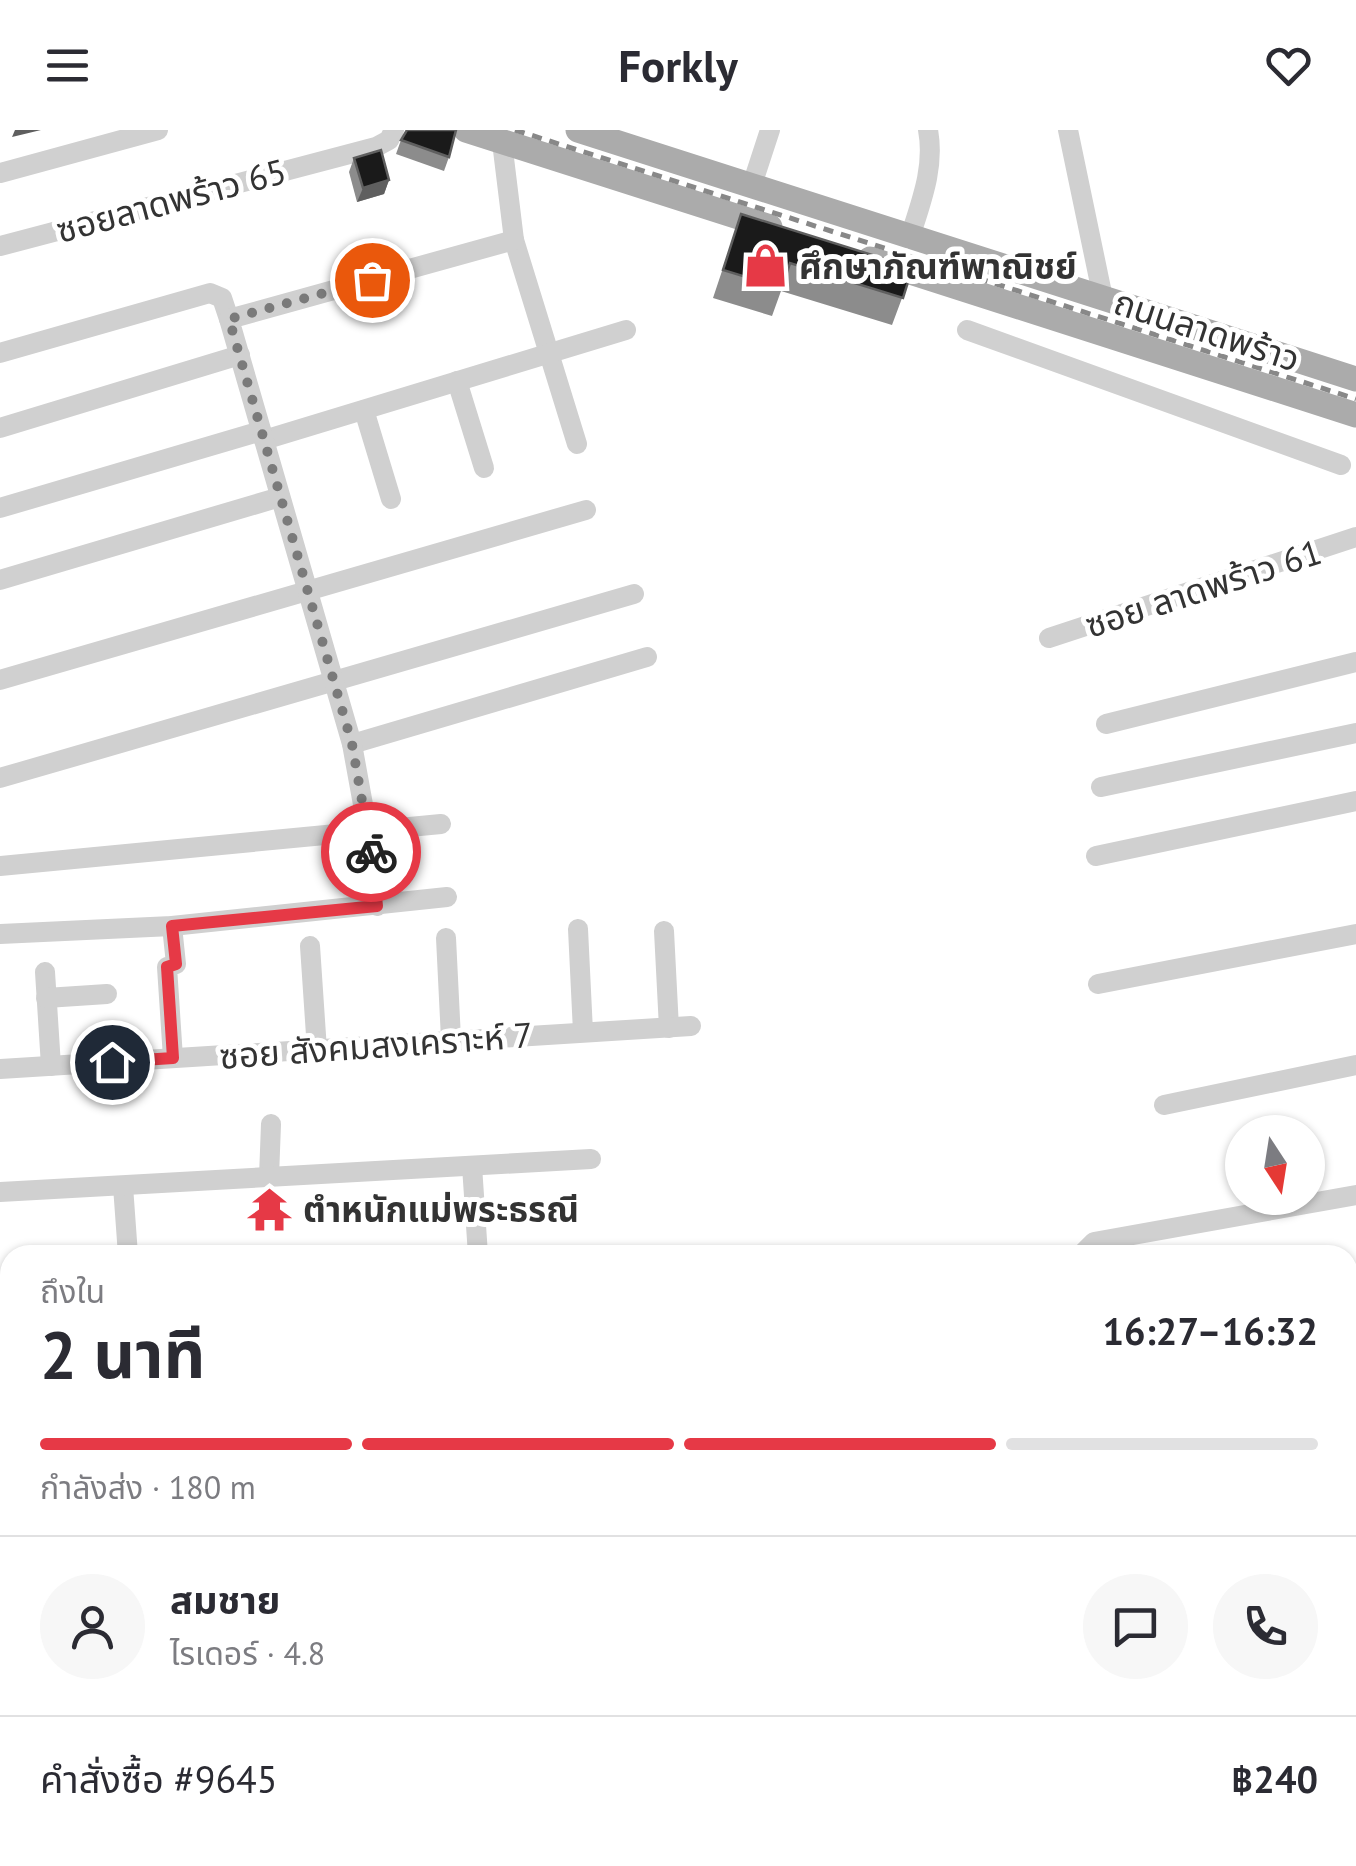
<!DOCTYPE html>
<html lang="th">
<head>
<meta charset="utf-8">
<style>
	:root { --surface:#fff; --page:#f7f7f7; --text:#2b2b33; --muted:#7c7c81; --line:#e1e1e2; --accent:#e63946 }
	body { margin:0; font-family:"PT Sans","Noto Sans Thai",sans-serif; background:var(--page); color:var(--text); height:100vh; display:flex; flex-direction:column; font-size:38px; white-space:nowrap }
	* { box-sizing:border-box; margin:0 }
	p { font-size:32px; color:var(--muted) }
	.icon { flex:none; width:55px; height:55px; fill:none; stroke:currentColor; stroke-width:2; stroke-linecap:round; stroke-linejoin:round }
	.map { position:relative; flex:1; overflow:hidden }
	.side { position:absolute; left:0px; top:1115px; width:1358px; height:622px; display:flex; flex-direction:column; background:var(--surface); border-radius:30px 30px 0 0; box-shadow:0 2px 8px #0004 }
	.side>* { flex:none }
	.needle { width:65px; rotate:168deg }
	.fabs { position:absolute; left:1225px; top:985px; display:grid; gap:20px }
	.fabs a { display:grid; place-items:center; width:100px; height:100px; border-radius:50%; background:var(--surface); box-shadow:0 2px 8px #0004; font-size:50px }
	.pin { position:absolute; display:grid; place-items:center; width:85px; height:85px; color:#fff; margin:-42px; border:5px solid #fff; border-radius:50%; box-shadow:0 2px 10px #0007 }
	.courier { position:absolute; display:grid; place-items:center; width:100px; height:100px; margin:-50px; border:8px solid #e63946; border-radius:50%; background:#fff; color:#222; box-shadow:0 2px 12px #0007 }
	.overview em { font-style:normal; font-weight:700 }
	.overview div { display:flex; flex-direction:column-reverse }
	.overview { display:flex; align-items:center; justify-content:space-between; height:170px; padding:0 40px }
	h1 { font-size:65px; font-weight:700; line-height:75px }
	.bar { display:grid; grid-template-columns:repeat(4,1fr); gap:15px 10px; align-content:center; height:120px; padding:0 40px }
	.bar i { height:12px; border-radius:8px; background:var(--line) }
	.bar .current { background:var(--accent) }
	.bar p { grid-column:span 4 }
	.line { display:flex; align-items:center; gap:25px; padding:0 40px; border-top:2px solid var(--line) }
	.line div { flex:1 }
	.round { display:grid; place-items:center; flex:none; width:105px; height:105px; border-radius:52px; background:var(--page) }
	header { display:flex; justify-content:space-between; align-items:center; height:130px; padding:0 40px; background:var(--surface); font-size:45px; font-weight:700 }
	.map>svg:first-child { display:block }
</style>
</head>
<body>
<header><svg class="icon" aria-label="menu" viewBox="0 0 24 24"><path d="M4 6h16M4 12h16M4 18h16"/></svg>Forkly<svg class="icon" aria-label="heart" viewBox="0 0 24 24"><path d="M12 20l-8-8c-3-5 5-10 8-4 3-6 11-1 8 4z"/></svg></header>
<div class="map">
<svg width="1356" height="1736" viewBox="0 0 1356 1736">
	<rect width="100%" height="100%" fill="#fff"/>
	<g fill="none" stroke-linecap="round" stroke-linejoin="round">
		<g stroke="#d0d0d0" stroke-width="20">
			<polyline points="1068,0 1103,168"/>
			<polyline points="0,43 158,0"/>
			<polyline points="752,55 770,0"/>
			<path d="M910,107C921,72 935,37 928,0"/>
			<polyline points="514,110 577,314"/>
			<polyline points="0,116 376,17 389,10 394,0"/>
			<polyline points="967,200 1341,335"/>
			<polyline points="0,223 210,163 222,168 229,189"/>
			<polyline points="457,251 484,338"/>
			<polyline points="364,280 391,369"/>
			<polyline points="0,298 240,225"/>
			<polyline points="264,310 626,200"/>
			<polyline points="0,378 261,301"/>
			<polyline points="0,450 280,367"/>
			<polyline points="1049,508 1356,407"/>
			<polyline points="0,550 586,380"/>
			<polyline points="1106,594 1356,532"/>
			<polyline points="352,614 647,527"/>
			<polyline points="0,648 634,464"/>
			<polyline points="1101,657 1356,603"/>
			<polyline points="1096,726 1356,671"/>
			<polyline points="0,736 441,694"/>
			<polyline points="377,776 368,702 352,614 229,189 514,110 502,12"/>
			<polyline points="172,796 176,834 167,837 173,928"/>
			<polyline points="578,799 583,902"/>
			<polyline points="664,801 669,898"/>
			<polyline points="0,804 172,796 447,767"/>
			<polyline points="446,808 451,909"/>
			<polyline points="310,816 317,920"/>
			<polyline points="45,842 51,936"/>
			<polyline points="1098,854 1356,804"/>
			<polyline points="46,868 107,864"/>
			<polyline points="0,939 691,896"/>
			<polyline points="1164,975 1356,935"/>
			<polyline points="472,1036 478,1125"/>
			<polyline points="269,1047 271,994"/>
			<polyline points="123,1056 128,1125"/>
			<polyline points="0,1062 591,1029"/>
			<polyline points="1081,1125 1094,1112 1356,1065"/>
			<polyline points="1348,1175 1356,1174"/>
			<polyline points="0,1182 10,1182"/>
			<polyline points="0,1305 10,1305"/>
			<polyline points="1348,1586 1350,1736"/>
			<polyline points="458,1728 459,1736"/>
			<polyline points="918,1728 918,1736"/>
			<polyline points="1020,1728 1020,1736"/>
			<polyline points="646,1736 732,1728"/>
			<polyline points="1124,1736 1124,1728"/>
			<polyline points="1210,1736 1211,1728"/>
		</g>
		<g stroke="#ababab" stroke-width="25">
			<polyline points="466,0 770,97"/>
			<polyline points="578,0 1356,249"/>
			<polyline points="870,129 1356,285"/>
			<polyline points="1348,1434 1356,1433"/>
			<polyline points="0,1493 10,1492"/>
		</g>
		<polyline stroke="#888" stroke-width="5" stroke-dasharray="10 8" stroke-linecap="butt" points="515,0 1356,269"/>
	</g>
	<g fill="#8c8c8c">
		<polygon points="401,10 449,27 444,41 396,24"/>
		<polygon points="354,28 389,50 384,64 357,72 349,42"/>
		<polygon points="741,84 908,152 892,195 781,161 772,186 713,168"/>
	</g>
	<g fill="#5f5f5f">
		<polygon points="15,0 41,0 12,7"/>
		<polygon points="389,50 384,64 357,72 363,58"/>
	</g>
	<g fill="#1a1a1a" stroke="#5f5f5f" stroke-width="2.5">
		<polygon points="407,0 456,0 449,27 401,10"/>
		<polygon points="381,20 389,50 363,58 354,28"/>
		<polygon points="741,84 901,134 897,148 908,152 903,168 790,133 782,158 723,140"/>
	</g>
	<g fill="none" stroke-linecap="round" stroke-linejoin="round">
		<polyline stroke="#7a7a7a" stroke-width="10" stroke-dasharray="0 18" points="371,722 352,614 229,189 372,150"/>
		<polyline stroke="#e63946" stroke-width="12" points="112,932 173,928 167,837 176,834 172,796 377,776 371,722"/>
	</g>
	<defs>
		<symbol id="shop-bare" viewBox="-9 -9 18 18"><path d="M-5-2.5h2.3a2.7 3.5 0 0 1 5.4 0H5L5.5 6h-11ZM-1.5-2.5h3a1.5 2.3 0 0 0-3 0Z" fill="#e63946" stroke="#fff" stroke-width="2.5" paint-order="stroke"/></symbol>
		<symbol id="temple-bare" viewBox="-9 -9 18 18"><path d="M0-6L5-2H3V0L6.5 2.5H4V6H1.5V3h-3V6H-4V2.5H-6.5L-3 0V-2H-5Z" fill="#e63946" stroke="#fff" stroke-width="2.5" paint-order="stroke"/></symbol>
	</defs>
	<g fill-rule="evenodd">
		<use href="#shop-bare" x="734" y="104" width="63" height="63"/>
		<use href="#temple-bare" x="238" y="1048" width="63" height="63"/>
	</g>
	<g text-anchor="middle" dominant-baseline="central" stroke-width="10" stroke-linejoin="round" paint-order="stroke">
		<g font-size="35" fill="#333" stroke="#fff">
			<text transform="translate(171 70) rotate(-15)">ซอยลาดพร้าว 65</text>
			<text transform="translate(1207 200) rotate(18)">ถนนลาดพร้าว</text>
			<text transform="translate(1203 458) rotate(-18)">ซอย ลาดพร้าว 61</text>
			<text transform="translate(376 915) rotate(-4)">ซอย สังคมสงเคราะห์ 7</text>
		</g>
		<g font-size="35" font-weight="bold" fill="#333" stroke="#fff" text-anchor="start">
			<text x="799" y="136">ศึกษาภัณฑ์พาณิชย์</text>
			<text x="303" y="1079">ตำหนักแม่พระธรณี</text>
		</g>
	</g>
</svg>
<div class="fabs">
<a><svg class="needle" viewBox="-14 -14 28 28"><path d="M0-13l5 13h-10z" fill="#e53935"/><path d="M0 13l5-13h-10z" fill="#7c7c81"/></svg></a>
</div>
<div class="pin" style="left:372px;top:150px;background:#ea580c"><svg class="icon" aria-label="bag" viewBox="0 0 24 24"><path d="M5 8h14l-1 12H6zM9 8a3 3 0 0 1 6 0"/></svg></div>
<div class="pin" style="left:112px;top:932px;background:#1f2937"><svg class="icon" aria-label="home" viewBox="0 0 24 24"><path d="M3 11l9-7 9 7M6 9v11h12V9"/></svg></div>
<div class="courier" style="left:371px;top:722px"><svg class="icon" aria-label="bike" viewBox="0 0 24 24"><circle cx="6" cy="16" r="4"/><circle cx="18" cy="16" r="4"/><path d="M6 16l4-8h5l3 8M10 8l3 8H6M13 5h3"/></svg></div>
<section class="side">
<div class="overview"><div><h1>2 นาที</h1><p>ถึงใน</p></div><em>16:27–16:32</em></div>
<div class="bar"><i class="current"></i><i class="current"></i><i class="current"></i><i></i><p>กำลังส่ง · 180 m</p></div>
<div class="line" style="height:180px"><a class="round"><svg class="icon" aria-label="person" viewBox="0 0 24 24"><circle cx="12" cy="8" r="4"/><path d="M4 21q1-7 8-7t8 7"/></svg></a><div><b>สมชาย</b><p>ไรเดอร์ · 4.8</p></div><a class="round"><svg class="icon" aria-label="chat" viewBox="0 0 24 24"><path d="M4 5h16v11H9l-5 4z"/></svg></a><a class="round"><svg class="icon" aria-label="phone" viewBox="0 0 24 24"><path d="M5 4h4l2 5-3 2q2 4 5 5l2-3 5 2v4C11 20 4 13 5 4z"/></svg></a></div>
<div class="line" style="height:130px"><div>คำสั่งซื้อ #9645</div><b>฿240</b></div>
</section>
</div>
</body>
</html>
